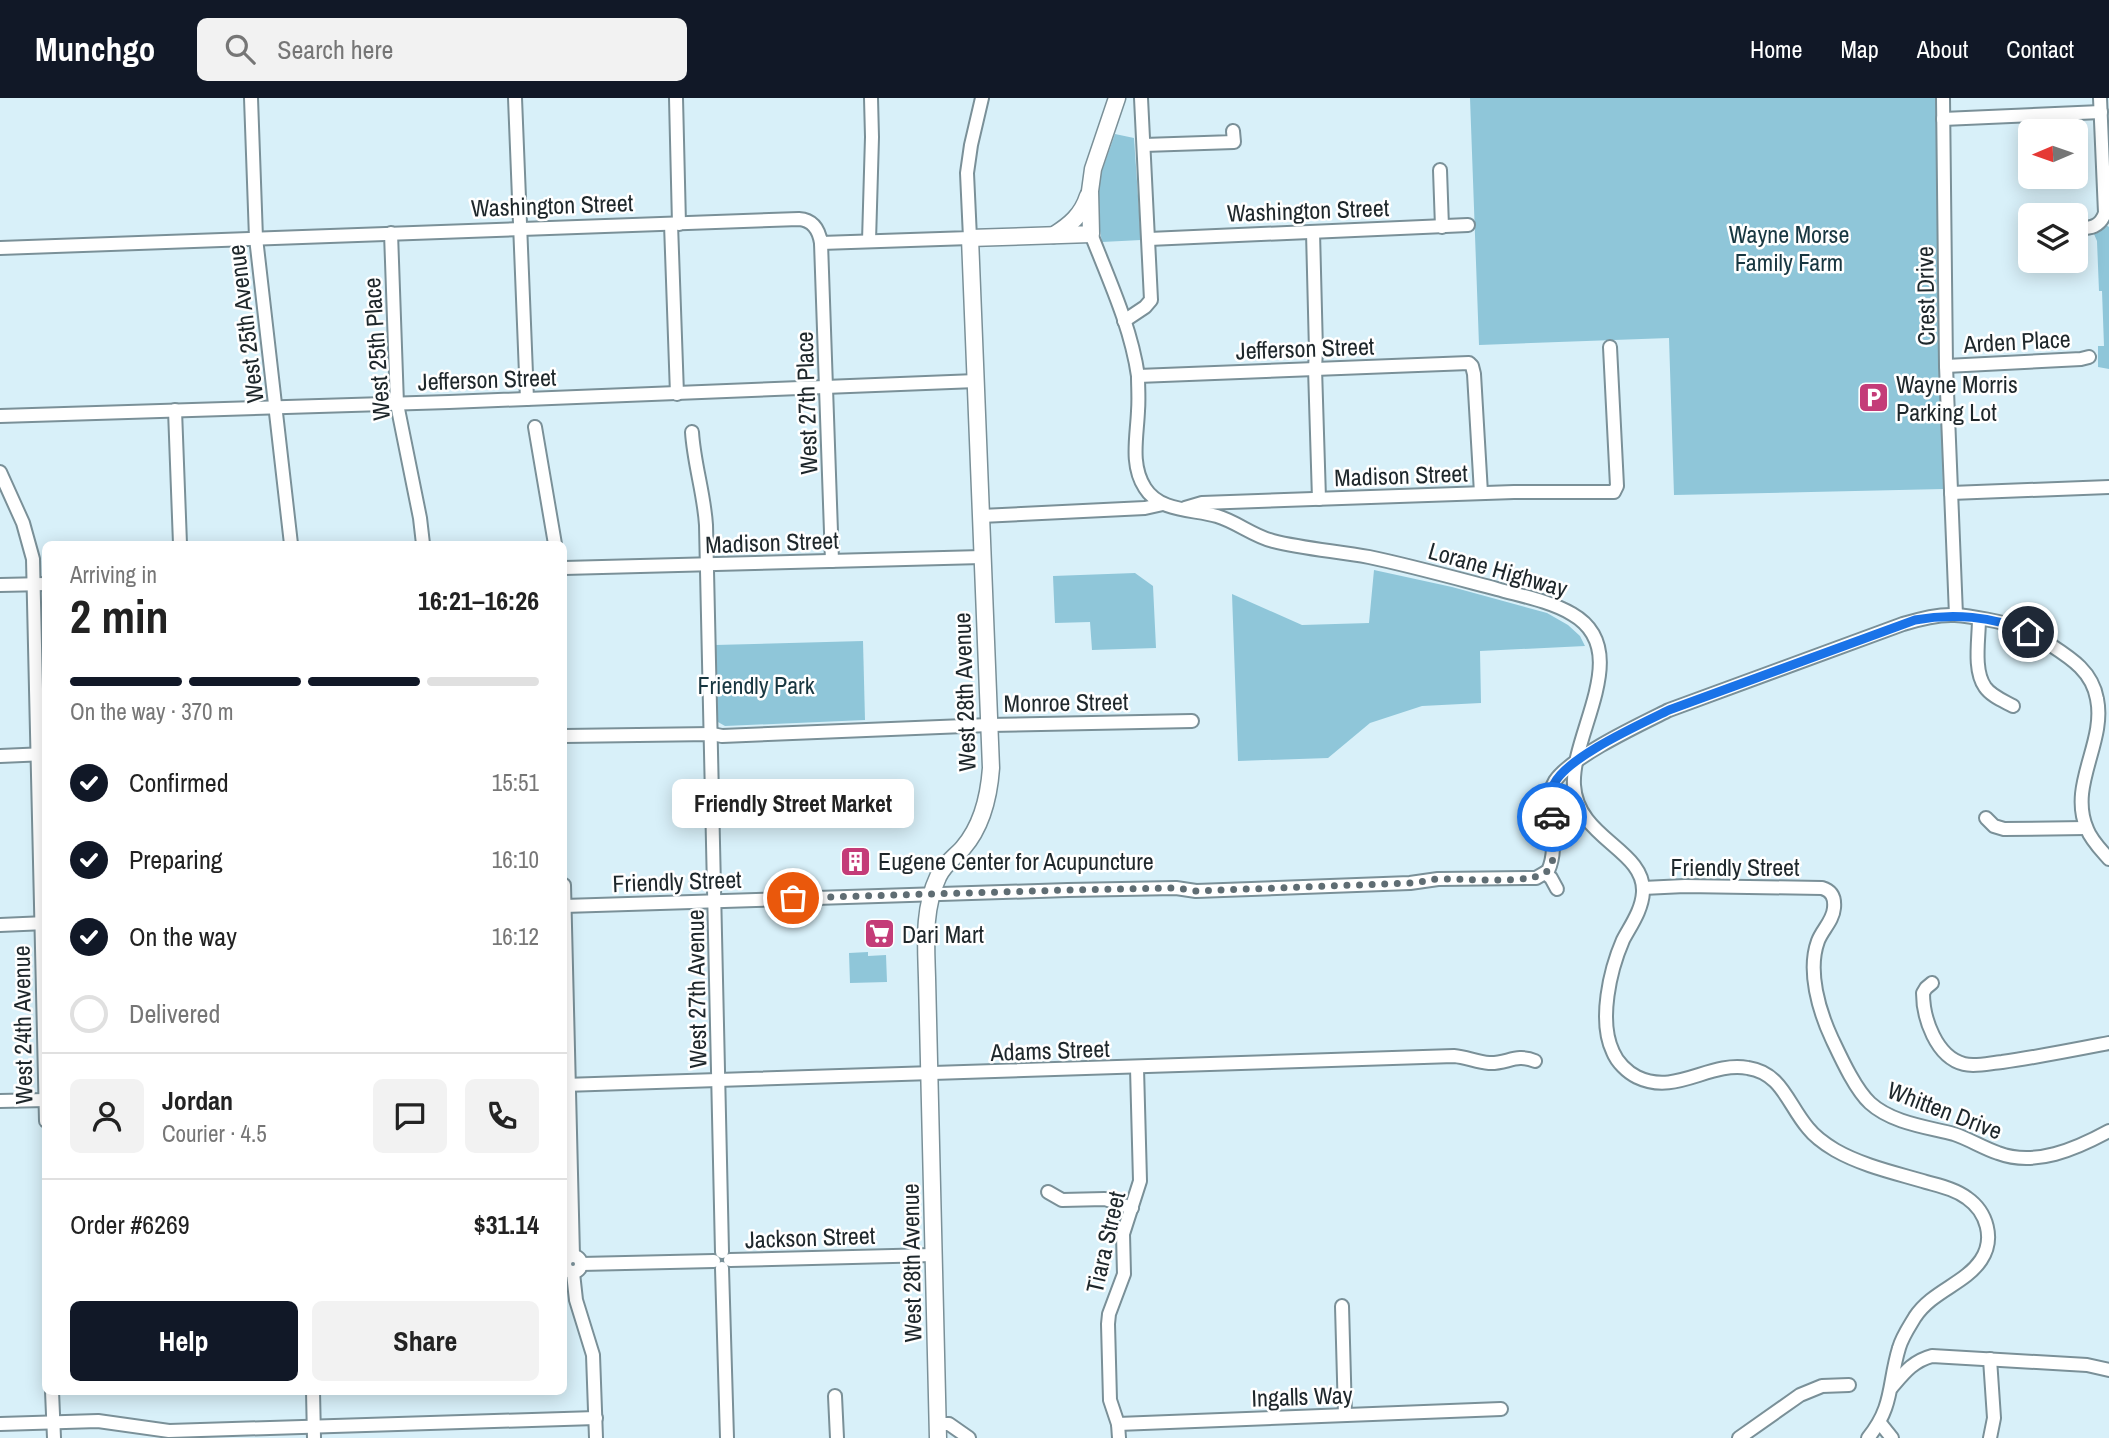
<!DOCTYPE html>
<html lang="en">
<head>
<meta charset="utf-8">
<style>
	:root { --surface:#fff; --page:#f2f2f2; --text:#222; --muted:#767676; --line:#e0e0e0; --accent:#111827 }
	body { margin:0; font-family:"Archivo Narrow",sans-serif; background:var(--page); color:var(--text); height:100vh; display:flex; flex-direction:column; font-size:26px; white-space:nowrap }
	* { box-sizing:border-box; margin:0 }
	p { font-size:23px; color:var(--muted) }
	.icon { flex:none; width:38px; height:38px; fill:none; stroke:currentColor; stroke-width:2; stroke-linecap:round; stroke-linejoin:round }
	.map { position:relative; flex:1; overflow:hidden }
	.side { position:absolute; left:42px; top:443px; width:525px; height:854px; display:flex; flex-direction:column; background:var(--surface); border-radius:10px; box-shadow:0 4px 18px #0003 }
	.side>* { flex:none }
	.needle { width:46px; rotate:268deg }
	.tools { position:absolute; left:2018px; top:21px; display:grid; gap:14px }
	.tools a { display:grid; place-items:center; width:70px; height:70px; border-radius:10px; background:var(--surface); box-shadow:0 4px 18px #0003; font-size:35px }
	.pin { position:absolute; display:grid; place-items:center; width:60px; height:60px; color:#fff; margin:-30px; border:4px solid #fff; border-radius:50%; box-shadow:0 2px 7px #0007 }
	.courier { position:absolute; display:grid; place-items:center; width:70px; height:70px; margin:-35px; border:5px solid #1a73e8; border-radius:50%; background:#fff; color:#222; box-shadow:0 2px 9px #0007 }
	.bubble { position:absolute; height:49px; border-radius:10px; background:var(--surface); box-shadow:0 4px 18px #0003; font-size:23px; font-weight:800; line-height:49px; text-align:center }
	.headline em { font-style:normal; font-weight:800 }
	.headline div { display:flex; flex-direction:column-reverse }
	.headline { display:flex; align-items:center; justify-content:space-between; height:119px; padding:0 28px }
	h1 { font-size:46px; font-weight:800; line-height:52px }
	.bar { display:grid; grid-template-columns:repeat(4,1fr); gap:10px 7px; align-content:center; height:84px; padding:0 28px }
	.bar i { height:9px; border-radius:5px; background:var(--line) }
	.bar .selected { background:var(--accent) }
	.bar p { grid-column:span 4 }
	.line { display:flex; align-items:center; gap:18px; padding:0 28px; border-top:2px solid var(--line) }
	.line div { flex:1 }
	.round { display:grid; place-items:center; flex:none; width:74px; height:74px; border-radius:10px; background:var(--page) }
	ol { padding:0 28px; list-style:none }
	li { display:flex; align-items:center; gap:21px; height:77px }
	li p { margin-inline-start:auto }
	li .icon { padding:7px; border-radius:50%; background:var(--accent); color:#fff; stroke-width:4 }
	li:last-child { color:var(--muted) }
	li i { width:38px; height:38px; border:4px solid var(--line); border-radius:50% }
	.action { display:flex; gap:14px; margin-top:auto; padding:14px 28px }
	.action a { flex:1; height:80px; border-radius:10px; background:var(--accent); color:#fff; font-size:28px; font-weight:800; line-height:80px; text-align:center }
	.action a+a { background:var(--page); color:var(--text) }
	header { display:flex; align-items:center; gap:42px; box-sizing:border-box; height:98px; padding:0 35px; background:var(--accent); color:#fff }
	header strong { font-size:33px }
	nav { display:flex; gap:38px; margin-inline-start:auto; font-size:24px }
	.search { width:490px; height:63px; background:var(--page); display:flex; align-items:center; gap:18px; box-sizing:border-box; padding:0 24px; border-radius:10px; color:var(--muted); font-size:26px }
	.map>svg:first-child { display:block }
</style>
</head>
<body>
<header>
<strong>Munchgo</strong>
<div class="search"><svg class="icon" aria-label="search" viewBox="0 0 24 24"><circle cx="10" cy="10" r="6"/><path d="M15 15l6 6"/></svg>Search here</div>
<nav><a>Home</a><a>Map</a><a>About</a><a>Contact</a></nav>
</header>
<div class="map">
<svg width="2109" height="1340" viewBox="0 0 2109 1340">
	<rect width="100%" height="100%" fill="#d8f0f9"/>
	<g fill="#8fc6d9">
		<polygon points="1470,0 1936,0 1943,391 1674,397 1669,240 1479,247"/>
		<polygon points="1115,36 1134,40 1141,142 1102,144 1096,111 1097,87"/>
		<polygon points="2105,126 2109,129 2109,271 2098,269 2098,248 2104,248 2102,193 2099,193 2097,143 2094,136"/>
		<polygon points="1374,472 1452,489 1547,515 1568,527 1580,538 1585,548 1480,553 1481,605 1422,608 1370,625 1328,660 1238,663 1232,496 1302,527 1369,525"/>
		<polygon points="1135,475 1153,488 1156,550 1092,552 1090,524 1055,525 1053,478"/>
		<polygon points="863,543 865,622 725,628 718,624 715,547"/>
		<polygon points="868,854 868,858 886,857 887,884 850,885 849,855"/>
	</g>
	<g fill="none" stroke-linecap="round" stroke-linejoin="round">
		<defs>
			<g id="minor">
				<polyline points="251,0 256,140 291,446"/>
				<polyline points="515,0 527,301"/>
				<polyline points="676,0 679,126"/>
				<polyline points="1943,0 1946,268 1956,517"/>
				<polyline points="1943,21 2101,14"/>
				<polyline points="1144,47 1234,44 1233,33"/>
				<polyline points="1440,72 1442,129"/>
				<polyline points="671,126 677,296"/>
				<path d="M2076,131C2089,130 2100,130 2105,115L2100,0"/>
				<polyline points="1313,134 1316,253 1315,270 1319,401"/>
				<polyline points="391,135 397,306 420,420 423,446"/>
				<path d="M1091,136C1109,182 1131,229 1138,278C1138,289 1139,301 1138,313C1137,339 1130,367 1145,390C1160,414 1193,411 1217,418C1237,424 1253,438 1273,443C1304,451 1337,453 1369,459C1412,468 1455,480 1497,491C1522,498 1550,503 1572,516C1635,552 1571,635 1574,687C1577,741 1645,751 1643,794C1642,812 1631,827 1623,842C1610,872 1598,923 1613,954C1617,964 1627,974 1637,979C1676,998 1709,963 1748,970C1782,975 1788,1007 1808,1030C1815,1039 1825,1046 1835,1052C1863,1068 1896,1075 1926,1084C1940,1088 1955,1091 1967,1100C1987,1114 1995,1141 1981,1162C1965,1186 1932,1193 1915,1219C1909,1229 1902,1239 1899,1250C1888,1286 1894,1308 1868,1340"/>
				<polyline points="1149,141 1468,127"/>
				<polyline points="869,143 872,39 871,0"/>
				<polyline points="821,145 832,463"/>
				<path d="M0,150L799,121C813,122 819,132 821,145L970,140L967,75L971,47L982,0"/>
				<polyline points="1124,223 1145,209 1151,202 1141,0"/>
				<polyline points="1946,268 2081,261 2089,259"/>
				<polyline points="1138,278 1469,265 1472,268 1474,276 1481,395"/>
				<polyline points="175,312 180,446"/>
				<polyline points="0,318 449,304 976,283"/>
				<polyline points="535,329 555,446"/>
				<path d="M692,334C694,366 704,395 706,427L722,1154"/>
				<polyline points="0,374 23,425 33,461 46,1023"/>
				<polyline points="1951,395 2109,389"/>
				<polyline points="1185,410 1202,405 1514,394 1614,394 1617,388 1610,249"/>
				<polyline points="981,418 1145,410 1163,406"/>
				<polyline points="564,470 982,459"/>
				<polyline points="0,487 46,486"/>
				<path d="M1979,521C1979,541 1973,572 1985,589C1991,598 2004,603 2013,608"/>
				<polyline points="564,638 712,636 722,638 989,627 1192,623"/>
				<polyline points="0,658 46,656"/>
				<polyline points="1986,720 1994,728 2004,731 2086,730"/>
				<polyline points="1545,775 1551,780 1557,791"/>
				<polyline points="564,787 573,1158"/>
				<path d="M1643,790L1685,788L1822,790C1832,793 1835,800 1834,810C1833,823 1822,832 1818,843C1807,873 1819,913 1832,941C1841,960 1855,991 1870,1005C1892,1025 1927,1029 1954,1036C1969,1041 1983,1050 1998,1055C2035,1069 2076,1051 2109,1033"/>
				<path d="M564,808L1068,792L1176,790L1196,793L1410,785L1438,781L1536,780L1548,773C1558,751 1550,727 1551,704C1551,696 1551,689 1555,683C1572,658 1641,626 1669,612L1903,526C1919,521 1937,516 1955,517C1971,518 2003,524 2018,529C2028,533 2037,539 2046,544C2069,559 2092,572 2097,601C2106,645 2068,687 2087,731C2091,742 2101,752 2109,761"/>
				<polyline points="0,827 46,825"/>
				<path d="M1932,885L1926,890L1923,895C1923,920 1936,959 1964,966C1975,969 1990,965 2002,964C2038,959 2073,952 2109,945"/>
				<path d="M564,987L1454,958C1466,959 1477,964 1489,965C1507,966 1516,955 1535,963"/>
				<polyline points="0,1003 46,1002"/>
				<polyline points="1048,1094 1062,1102 1105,1101 1132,1110"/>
				<circle cx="573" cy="1166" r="8"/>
				<polyline points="730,1162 933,1157"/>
				<polyline points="581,1166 714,1163"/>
				<polyline points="722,1170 727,1340"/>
				<polyline points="573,1175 576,1202 593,1257 596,1340"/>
				<polyline points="1342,1208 1345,1317"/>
				<polyline points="1990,1261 1994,1320 1990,1340"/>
				<path d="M1892,1289C1904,1275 1913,1263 1932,1258L2087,1267L2109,1272"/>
				<polyline points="52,1293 54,1340"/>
				<polyline points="313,1293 314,1340"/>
				<polyline points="835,1298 837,1340"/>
				<polyline points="1880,1325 1892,1340"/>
				<polyline points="0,1326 98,1323 169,1333 596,1320"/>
				<polyline points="938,1326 949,1326 969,1340"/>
				<polyline points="1118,1326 1501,1311"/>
				<polyline points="1119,1340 1118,1326 1110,1302 1108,1226 1109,1216 1124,1176 1123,1136 1140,1083 1137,970"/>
				<polyline points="1739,1340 1800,1297 1822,1288 1849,1287"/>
			</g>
			<g id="major">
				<path d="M1054,137C1070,127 1082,117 1088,98"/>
				<path d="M938,1340L927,880C926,845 923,811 938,779C943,767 955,759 963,750C982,728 989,698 991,670L970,140L1091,136L1090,93L1093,71L1117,0"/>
			</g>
		</defs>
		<use href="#minor" stroke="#7a9098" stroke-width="16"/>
		<use href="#major" stroke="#7a9098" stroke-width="19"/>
		<use href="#minor" stroke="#fff" stroke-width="12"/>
		<use href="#major" stroke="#fff" stroke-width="16"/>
	</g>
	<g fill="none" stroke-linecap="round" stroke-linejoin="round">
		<path stroke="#5f6d73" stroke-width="7" stroke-dasharray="0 12.6" d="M793,800L1069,792L1176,790L1196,793L1410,785C1419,785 1427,782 1437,781C1458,780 1537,788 1548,772C1558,759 1553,734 1552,719"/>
		<path stroke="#1a73e8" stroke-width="9" d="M1552,719C1551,708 1549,696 1554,686C1567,659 1641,626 1669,612L1915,522C1952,515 1993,518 2028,534"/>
	</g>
	<defs>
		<symbol id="parking-square" viewBox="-11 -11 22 22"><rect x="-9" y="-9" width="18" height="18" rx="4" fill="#c43c78" stroke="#fff"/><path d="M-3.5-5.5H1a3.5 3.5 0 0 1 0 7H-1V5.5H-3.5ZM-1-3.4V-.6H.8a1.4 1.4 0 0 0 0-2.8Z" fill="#fff"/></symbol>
		<symbol id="building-square" viewBox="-11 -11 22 22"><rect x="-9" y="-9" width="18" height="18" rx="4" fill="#c43c78" stroke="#fff"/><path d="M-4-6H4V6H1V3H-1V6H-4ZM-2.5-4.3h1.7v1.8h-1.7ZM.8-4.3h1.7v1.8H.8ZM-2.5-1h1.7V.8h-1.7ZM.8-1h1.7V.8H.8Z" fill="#fff"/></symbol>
		<symbol id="supermarket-square" viewBox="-11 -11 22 22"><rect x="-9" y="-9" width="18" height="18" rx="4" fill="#c43c78" stroke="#fff"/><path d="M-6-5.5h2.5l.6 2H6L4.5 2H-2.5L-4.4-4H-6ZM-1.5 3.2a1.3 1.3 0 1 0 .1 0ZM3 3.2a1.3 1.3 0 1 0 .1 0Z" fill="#fff"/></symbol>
	</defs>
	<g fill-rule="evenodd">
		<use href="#parking-square" x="1856" y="282" width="35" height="35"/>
		<use href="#building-square" x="838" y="746" width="35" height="35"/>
		<use href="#supermarket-square" x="862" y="818" width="35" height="35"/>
	</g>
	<g text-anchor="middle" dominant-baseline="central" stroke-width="5" stroke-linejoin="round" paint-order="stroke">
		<g font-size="24" fill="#1e272b" stroke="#fff">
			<text transform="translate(552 107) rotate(-2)">Washington Street</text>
			<text transform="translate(1308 112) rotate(-2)">Washington Street</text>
			<text transform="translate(1925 198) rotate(-91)">Crest Drive</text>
			<text transform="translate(245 226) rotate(-97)">West 25th Avenue</text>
			<text transform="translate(2017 243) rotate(-3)">Arden Place</text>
			<text transform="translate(1305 250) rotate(-2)">Jefferson Street</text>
			<text transform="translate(376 251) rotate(-94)">West 25th Place</text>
			<text transform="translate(487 281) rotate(-2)">Jefferson Street</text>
			<text transform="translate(806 305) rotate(-92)">West 27th Place</text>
			<text transform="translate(1401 377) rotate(-2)">Madison Street</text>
			<text transform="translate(772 444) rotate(-2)">Madison Street</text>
			<text transform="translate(1498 471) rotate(16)">Lorane Highway</text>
			<text transform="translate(964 594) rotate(-92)">West 28th Avenue</text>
			<text transform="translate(1066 604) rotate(-1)">Monroe Street</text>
			<text x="1735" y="769">Friendly Street</text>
			<text transform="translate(677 783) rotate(-2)">Friendly Street</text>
			<text transform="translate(696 891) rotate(-91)">West 27th Avenue</text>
			<text transform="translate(22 927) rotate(-91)">West 24th Avenue</text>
			<text transform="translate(1050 952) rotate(-2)">Adams Street</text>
			<text transform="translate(1945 1012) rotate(21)">Whitten Drive</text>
			<text transform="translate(810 1139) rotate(-2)">Jackson Street</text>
			<text transform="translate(1105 1144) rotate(-77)">Tiara Street</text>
			<text transform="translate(911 1165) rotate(-91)">West 28th Avenue</text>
			<text transform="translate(1302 1298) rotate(-2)">Ingalls Way</text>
		</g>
		<g font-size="24" fill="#183741" stroke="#fff">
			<text x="1789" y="136">Wayne Morse<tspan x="1789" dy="28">Family Farm</tspan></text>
			<text x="756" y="587">Friendly Park</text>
		</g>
		<g font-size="24" fill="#1e272b" stroke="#fff" text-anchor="start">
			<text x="1896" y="286">Wayne Morris<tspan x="1896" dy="28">Parking Lot</tspan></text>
			<text x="878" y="763">Eugene Center for Acupuncture</text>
			<text x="902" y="836">Dari Mart</text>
		</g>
	</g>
</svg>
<div class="tools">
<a><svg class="needle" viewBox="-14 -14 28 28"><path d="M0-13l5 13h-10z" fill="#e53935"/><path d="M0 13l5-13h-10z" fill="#767676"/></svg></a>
<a><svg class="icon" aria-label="layers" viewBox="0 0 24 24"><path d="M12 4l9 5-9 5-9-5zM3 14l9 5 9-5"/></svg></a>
</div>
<div class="pin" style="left:793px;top:800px;background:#ea580c"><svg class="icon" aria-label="bag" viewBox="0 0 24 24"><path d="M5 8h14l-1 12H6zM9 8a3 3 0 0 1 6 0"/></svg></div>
<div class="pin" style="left:2028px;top:534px;background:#1f2937"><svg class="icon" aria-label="home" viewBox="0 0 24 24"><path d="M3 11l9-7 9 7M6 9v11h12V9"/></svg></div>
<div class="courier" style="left:1552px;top:719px"><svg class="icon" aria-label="car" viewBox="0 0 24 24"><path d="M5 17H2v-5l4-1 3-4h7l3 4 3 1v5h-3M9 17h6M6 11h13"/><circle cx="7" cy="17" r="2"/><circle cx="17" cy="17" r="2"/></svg></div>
<div class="bubble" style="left:672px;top:681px;width:242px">Friendly Street Market</div>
<section class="side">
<div class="headline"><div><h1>2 min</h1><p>Arriving in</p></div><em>16:21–16:26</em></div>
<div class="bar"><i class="selected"></i><i class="selected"></i><i class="selected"></i><i></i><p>On the way · 370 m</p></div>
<ol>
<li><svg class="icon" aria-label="check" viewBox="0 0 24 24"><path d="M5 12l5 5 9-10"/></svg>Confirmed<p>15:51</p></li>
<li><svg class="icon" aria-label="check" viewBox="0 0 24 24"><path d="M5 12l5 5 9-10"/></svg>Preparing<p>16:10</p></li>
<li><svg class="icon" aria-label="check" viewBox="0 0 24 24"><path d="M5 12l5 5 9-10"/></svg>On the way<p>16:12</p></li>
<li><i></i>Delivered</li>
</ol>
<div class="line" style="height:126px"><a class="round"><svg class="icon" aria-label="person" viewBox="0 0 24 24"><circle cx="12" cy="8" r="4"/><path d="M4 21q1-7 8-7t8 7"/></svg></a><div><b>Jordan</b><p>Courier · 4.5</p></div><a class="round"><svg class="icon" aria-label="chat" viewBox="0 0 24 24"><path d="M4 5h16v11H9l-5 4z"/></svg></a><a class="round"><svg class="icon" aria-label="phone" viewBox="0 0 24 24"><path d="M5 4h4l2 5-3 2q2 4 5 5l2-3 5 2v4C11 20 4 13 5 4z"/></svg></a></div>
<div class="line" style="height:91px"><div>Order #6269</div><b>$31.14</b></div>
<div class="action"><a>Help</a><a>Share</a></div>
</section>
</div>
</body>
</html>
